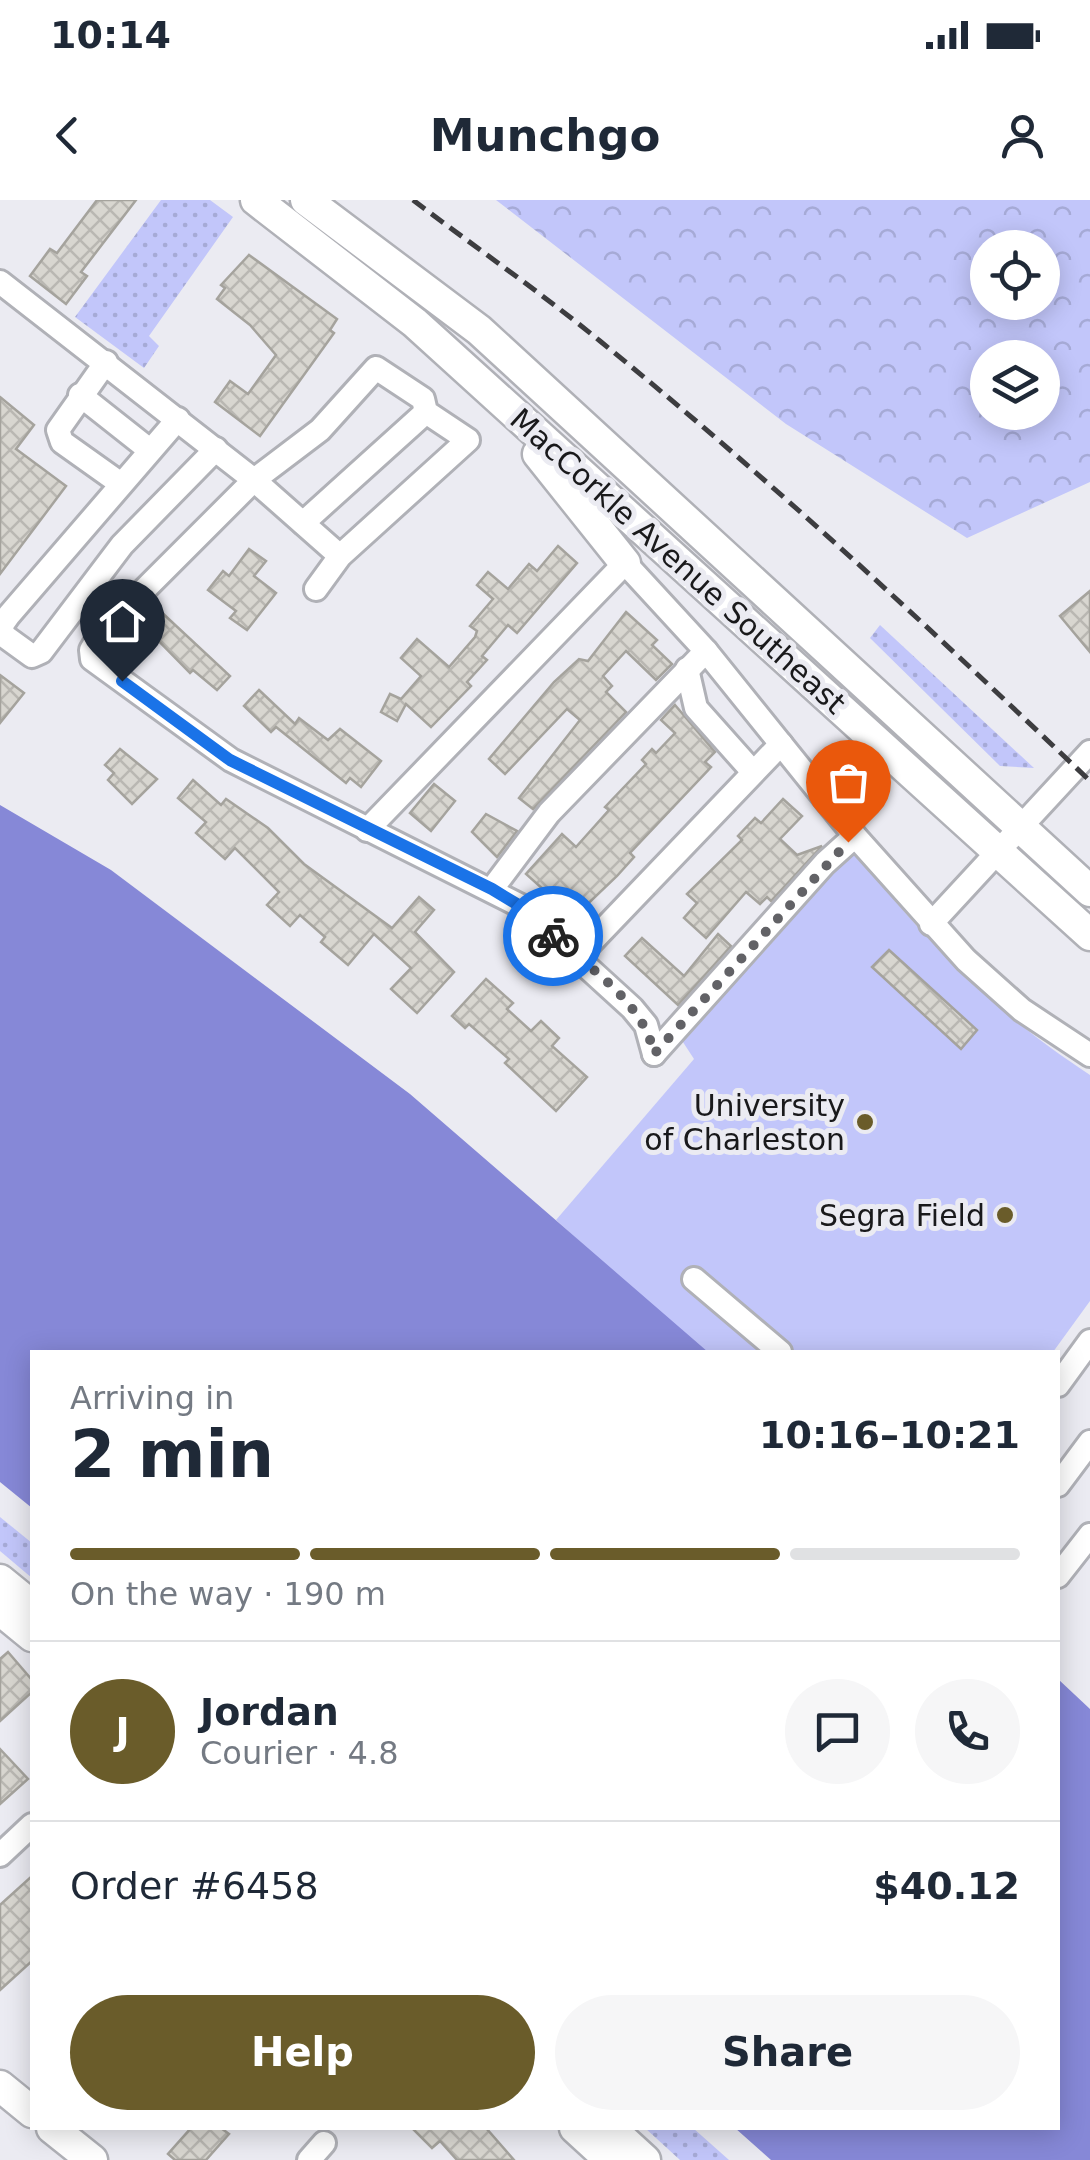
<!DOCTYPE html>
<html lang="en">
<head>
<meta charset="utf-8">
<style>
	:root { --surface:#fff; --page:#f6f6f7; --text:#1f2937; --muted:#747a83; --line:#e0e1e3; --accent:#6a5c2a }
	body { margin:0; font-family:"DejaVu Sans",sans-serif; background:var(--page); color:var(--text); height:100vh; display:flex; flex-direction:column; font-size:38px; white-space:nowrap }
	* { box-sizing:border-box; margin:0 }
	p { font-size:32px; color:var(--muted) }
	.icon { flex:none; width:55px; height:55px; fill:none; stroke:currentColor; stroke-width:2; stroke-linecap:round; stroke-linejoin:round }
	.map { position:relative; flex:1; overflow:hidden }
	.panel { position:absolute; left:30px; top:1150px; width:1030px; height:780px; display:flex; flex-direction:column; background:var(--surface); border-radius:0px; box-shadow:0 5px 25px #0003 }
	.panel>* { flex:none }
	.buttons { position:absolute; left:970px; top:30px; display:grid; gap:20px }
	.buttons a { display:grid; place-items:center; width:90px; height:90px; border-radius:50%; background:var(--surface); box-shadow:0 5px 25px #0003; font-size:50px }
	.pin { position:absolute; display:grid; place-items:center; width:85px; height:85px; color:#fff; margin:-102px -42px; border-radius:50% 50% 50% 0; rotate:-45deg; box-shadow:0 0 10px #0007 }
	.pin .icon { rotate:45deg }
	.courier { position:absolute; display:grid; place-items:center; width:100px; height:100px; margin:-50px; border:8px solid #1a73e8; border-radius:50%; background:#fff; color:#222; box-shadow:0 2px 12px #0007 }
	.overview em { font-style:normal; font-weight:700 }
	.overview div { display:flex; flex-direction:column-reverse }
	.overview { display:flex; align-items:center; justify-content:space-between; height:170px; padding:0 40px }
	h1 { font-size:65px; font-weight:700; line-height:75px }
	.bar { display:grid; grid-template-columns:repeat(4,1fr); gap:15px 10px; align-content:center; height:120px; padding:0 40px }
	.bar i { height:12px; border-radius:8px; background:var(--line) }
	.bar .on { background:var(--accent) }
	.bar p { grid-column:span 4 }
	.line { display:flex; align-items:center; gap:25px; padding:0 40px; border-top:2px solid var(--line) }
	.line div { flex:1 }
	.round { display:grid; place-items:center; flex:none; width:105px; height:105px; border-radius:52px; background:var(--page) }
	.action { display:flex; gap:20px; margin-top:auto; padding:20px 40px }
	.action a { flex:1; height:115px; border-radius:60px; background:var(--accent); color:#fff; font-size:40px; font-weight:700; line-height:115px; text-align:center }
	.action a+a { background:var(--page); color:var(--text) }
	.status { display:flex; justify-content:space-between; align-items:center; height:70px; padding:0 50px; background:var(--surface); direction:ltr }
	.status svg { height:28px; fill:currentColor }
	header { display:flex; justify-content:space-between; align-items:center; height:130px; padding:0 40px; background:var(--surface); font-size:45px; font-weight:700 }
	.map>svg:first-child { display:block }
</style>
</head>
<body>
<div class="status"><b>10:14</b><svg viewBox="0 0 49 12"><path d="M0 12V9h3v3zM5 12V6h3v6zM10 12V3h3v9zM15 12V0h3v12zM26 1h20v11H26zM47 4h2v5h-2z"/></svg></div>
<header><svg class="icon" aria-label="back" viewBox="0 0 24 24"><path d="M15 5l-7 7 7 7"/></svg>Munchgo<svg class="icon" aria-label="person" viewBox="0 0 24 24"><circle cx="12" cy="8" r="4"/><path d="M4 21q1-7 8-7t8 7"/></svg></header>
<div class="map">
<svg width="1090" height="1960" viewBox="0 0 1090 1960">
	<defs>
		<pattern id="green-dots" width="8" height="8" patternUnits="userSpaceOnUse" patternTransform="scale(2.5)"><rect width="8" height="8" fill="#c2c6fa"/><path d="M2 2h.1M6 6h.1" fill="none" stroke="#a6aad6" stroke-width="1.8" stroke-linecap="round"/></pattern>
		<pattern id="forest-crowns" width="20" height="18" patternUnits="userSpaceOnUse" patternTransform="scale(2.5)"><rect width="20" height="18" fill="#c2c6fa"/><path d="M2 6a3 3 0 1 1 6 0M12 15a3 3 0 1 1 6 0" fill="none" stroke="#a6aad6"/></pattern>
		<pattern id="building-cross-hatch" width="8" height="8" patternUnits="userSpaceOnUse" patternTransform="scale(2.5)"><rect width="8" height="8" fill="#d8d6d0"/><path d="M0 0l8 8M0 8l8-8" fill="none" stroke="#b9b7b2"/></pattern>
	</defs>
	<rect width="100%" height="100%" fill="#ebebf2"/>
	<g fill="url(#green-dots)">
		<polygon points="161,0 210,0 233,17 149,136 159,146 144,168 75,117"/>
		<polygon points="880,425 1034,568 1000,566 870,438"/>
		<polygon points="0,1317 32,1343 32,1378 0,1351"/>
		<polygon points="645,1928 693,1928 729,1960 680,1960"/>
	</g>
	<path fill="url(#forest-crowns)" fill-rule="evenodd" d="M496,0H1090V282L967,338L786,224ZM988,48H1042V102H988ZM988,158H1042V212H988Z"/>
	<path fill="#c2c6fa" d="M852,649C927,742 989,809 1090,875V1101L1053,1152H702L556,1020L694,859L679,836Z"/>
	<g fill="#8688d7">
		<polygon points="0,605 111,670 410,894 708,1152 32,1152 32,1308 0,1282"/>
		<polygon points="1058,1479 1090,1509 1090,1960 771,1960 735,1928 1058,1928"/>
	</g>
	<g fill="url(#building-cross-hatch)" stroke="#a5a39d" stroke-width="2.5">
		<polygon points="97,0 136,0 81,72 87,76 66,104 30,76 50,49 57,53"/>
		<polygon points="249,55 337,119 330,130 334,133 260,236 215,202 230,181 248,194 276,155 250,125 217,99 225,88 221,85"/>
		<polygon points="0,197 34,225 16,249 66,286 0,374"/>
		<polygon points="558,346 577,363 517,433 508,425 482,456 487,460 467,482 471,486 431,527 406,504 397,521 381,512 390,494 401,499 421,476 401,458 417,439 449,467 475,437 477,431 470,426 493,399 477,385 488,372 508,389 529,364 537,371"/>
		<polygon points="249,349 266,361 254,376 276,393 247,430 230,418 236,411 208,390 223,371 229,376"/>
		<polygon points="1090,391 1090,452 1060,416"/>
		<polygon points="158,409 230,476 217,490 193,470 190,473 143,425"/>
		<polygon points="626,412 657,440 652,445 672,464 656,480 626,451 603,476 612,486 606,492 626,512 533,609 519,598 580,520 567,509 505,574 489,559 554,482 579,459 588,461"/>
		<polygon points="0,475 24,493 0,523"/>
		<polygon points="259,490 295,524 299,518 328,540 340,529 381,561 361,587 350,578 346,583 276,527 271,532 244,506"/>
		<polygon points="675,505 715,552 705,562 711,567 630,653 634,657 617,676 574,717 526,674 562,634 576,647 609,610 605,607 646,564 642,560 652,549 656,553 675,533 661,520"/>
		<polygon points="120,549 157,579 132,604 108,580 114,573 105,565"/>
		<polygon points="193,580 221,605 226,599 268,628 304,664 392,728 419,697 434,710 415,732 454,772 417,813 391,789 411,768 374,734 348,765 321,742 325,737 300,715 290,726 267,705 279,692 235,648 225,659 196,633 206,622 178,598"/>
		<polygon points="434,584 455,601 431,631 410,613"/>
		<polygon points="783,599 802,616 780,639 797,655 822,646 771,701 767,697 760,704 746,692 706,738 684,718 697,703 687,694 742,640 738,636 755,618 761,623"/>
		<polygon points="486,614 517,631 497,657 472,632"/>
		<polygon points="718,734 731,746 678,805 625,756 642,738 684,776"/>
		<polygon points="889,750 977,830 961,849 872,767"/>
		<polygon points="486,779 513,803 507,809 531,831 541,821 559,838 552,846 587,877 556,911 505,863 509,859 469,824 465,828 452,816"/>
		<polygon points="8,1452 32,1480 32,1492 0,1521 0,1459"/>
		<polygon points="0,1549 28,1579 0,1604"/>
		<polygon points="32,1676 32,1761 0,1790 0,1705"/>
		<polygon points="191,1928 221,1928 229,1934 206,1960 175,1960 168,1954"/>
		<polygon points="412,1928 486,1928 514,1960 457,1960 440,1941 432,1948"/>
	</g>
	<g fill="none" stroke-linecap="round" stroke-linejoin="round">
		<defs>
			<g id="minor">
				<polyline points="0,82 254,280 101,433 91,450 92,459 231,560 519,705 632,808 646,825 654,854"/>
				<polyline points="106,162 58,230 62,242 114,279"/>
				<polyline points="80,195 142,244"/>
				<polyline points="178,219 9,415 2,425 3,435 32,456 41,452 122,345 216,249"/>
				<polyline points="303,323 426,212"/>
				<polyline points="625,363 706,451 855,636 966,760 1022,810 1090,855"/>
				<polyline points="316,389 340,356 468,240 426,212 423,199 376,168 320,230 254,280 340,356"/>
				<polyline points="687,469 696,508 753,572"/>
				<polyline points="367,630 625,363"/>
				<polyline points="492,689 549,613 706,451"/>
				<polyline points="931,724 1090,552"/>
				<polyline points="577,757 781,544"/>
				<polyline points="654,854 825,663 855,636"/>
				<polyline points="694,1079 780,1152"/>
				<polyline points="1058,1185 1090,1141"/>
				<polyline points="1058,1285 1090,1242"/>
				<polyline points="1058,1376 1090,1335"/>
				<polyline points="0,1655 32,1625"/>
				<polyline points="309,1960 324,1943"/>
			</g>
			<g id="major">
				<polyline points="256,0 415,123 1090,735"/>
				<polyline points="306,0 479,130 1090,691"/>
				<polyline points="538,254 625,363"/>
				<polyline points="0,1380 32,1406"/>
				<polyline points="0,1410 32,1436"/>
				<polyline points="0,1886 32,1912"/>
				<polyline points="52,1928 92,1960"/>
				<polyline points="575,1928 610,1960"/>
				<polyline points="610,1928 645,1960"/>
			</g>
		</defs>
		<use href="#minor" stroke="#b0b1b7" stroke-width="28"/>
		<use href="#major" stroke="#b0b1b7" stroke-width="35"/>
		<use href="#minor" stroke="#fff" stroke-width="22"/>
		<use href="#major" stroke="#fff" stroke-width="30"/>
		<path stroke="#3d3d40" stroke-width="5" stroke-dasharray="15 8" stroke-linecap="butt" d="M413,0C475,47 540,92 600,141C771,280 931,429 1090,581"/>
	</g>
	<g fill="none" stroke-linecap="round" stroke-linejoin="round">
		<path stroke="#626266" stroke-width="10" stroke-dasharray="0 18" d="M553,736C591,769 644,803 654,854L848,642"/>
		<polyline stroke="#1a73e8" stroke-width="12" points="122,481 230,560 492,689 520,706 553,736"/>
	</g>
	<g fill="#6a5c2a" stroke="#ebebf2" stroke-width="4">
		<circle cx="865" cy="922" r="10"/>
		<circle cx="1005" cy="1015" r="10"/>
	</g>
	<g text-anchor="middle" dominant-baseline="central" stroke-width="10" stroke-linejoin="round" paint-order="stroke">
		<g font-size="30" fill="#19191b" stroke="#ebebf2">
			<text transform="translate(678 361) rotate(42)">MacCorkle Avenue Southeast</text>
		</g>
		<g font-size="30" fill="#19191b" stroke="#ebebf2" text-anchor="end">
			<text x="845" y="905">University<tspan x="845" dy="34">of Charleston</tspan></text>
			<text x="985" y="1015">Segra Field</text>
		</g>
	</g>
</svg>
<div class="buttons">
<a><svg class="icon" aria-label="locate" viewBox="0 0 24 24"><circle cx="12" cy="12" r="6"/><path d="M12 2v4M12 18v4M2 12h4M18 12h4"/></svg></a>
<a><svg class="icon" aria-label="layers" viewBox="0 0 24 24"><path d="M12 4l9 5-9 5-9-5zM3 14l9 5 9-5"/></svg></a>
</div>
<div class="pin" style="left:848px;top:642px;background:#ea580c"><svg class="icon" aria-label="bag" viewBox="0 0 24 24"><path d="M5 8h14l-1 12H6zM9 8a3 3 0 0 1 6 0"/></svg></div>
<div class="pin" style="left:122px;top:481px;background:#1f2937"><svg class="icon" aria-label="home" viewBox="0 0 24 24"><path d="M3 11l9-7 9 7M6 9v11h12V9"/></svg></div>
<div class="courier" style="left:553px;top:736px"><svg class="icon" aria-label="bike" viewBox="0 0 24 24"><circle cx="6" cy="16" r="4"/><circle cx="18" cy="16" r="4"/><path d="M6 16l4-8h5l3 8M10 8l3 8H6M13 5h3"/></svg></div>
<section class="panel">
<div class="overview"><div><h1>2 min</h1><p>Arriving in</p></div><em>10:16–10:21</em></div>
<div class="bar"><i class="on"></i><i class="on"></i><i class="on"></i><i></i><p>On the way · 190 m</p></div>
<div class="line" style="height:180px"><b class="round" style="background:var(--accent);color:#fff">J</b><div><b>Jordan</b><p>Courier · 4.8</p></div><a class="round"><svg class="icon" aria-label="chat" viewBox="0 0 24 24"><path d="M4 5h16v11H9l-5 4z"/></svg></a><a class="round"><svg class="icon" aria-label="phone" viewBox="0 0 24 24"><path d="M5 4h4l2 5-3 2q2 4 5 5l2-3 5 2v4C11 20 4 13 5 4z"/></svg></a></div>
<div class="line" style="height:130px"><div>Order #6458</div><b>$40.12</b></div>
<div class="action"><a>Help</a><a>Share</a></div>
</section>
</div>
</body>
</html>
